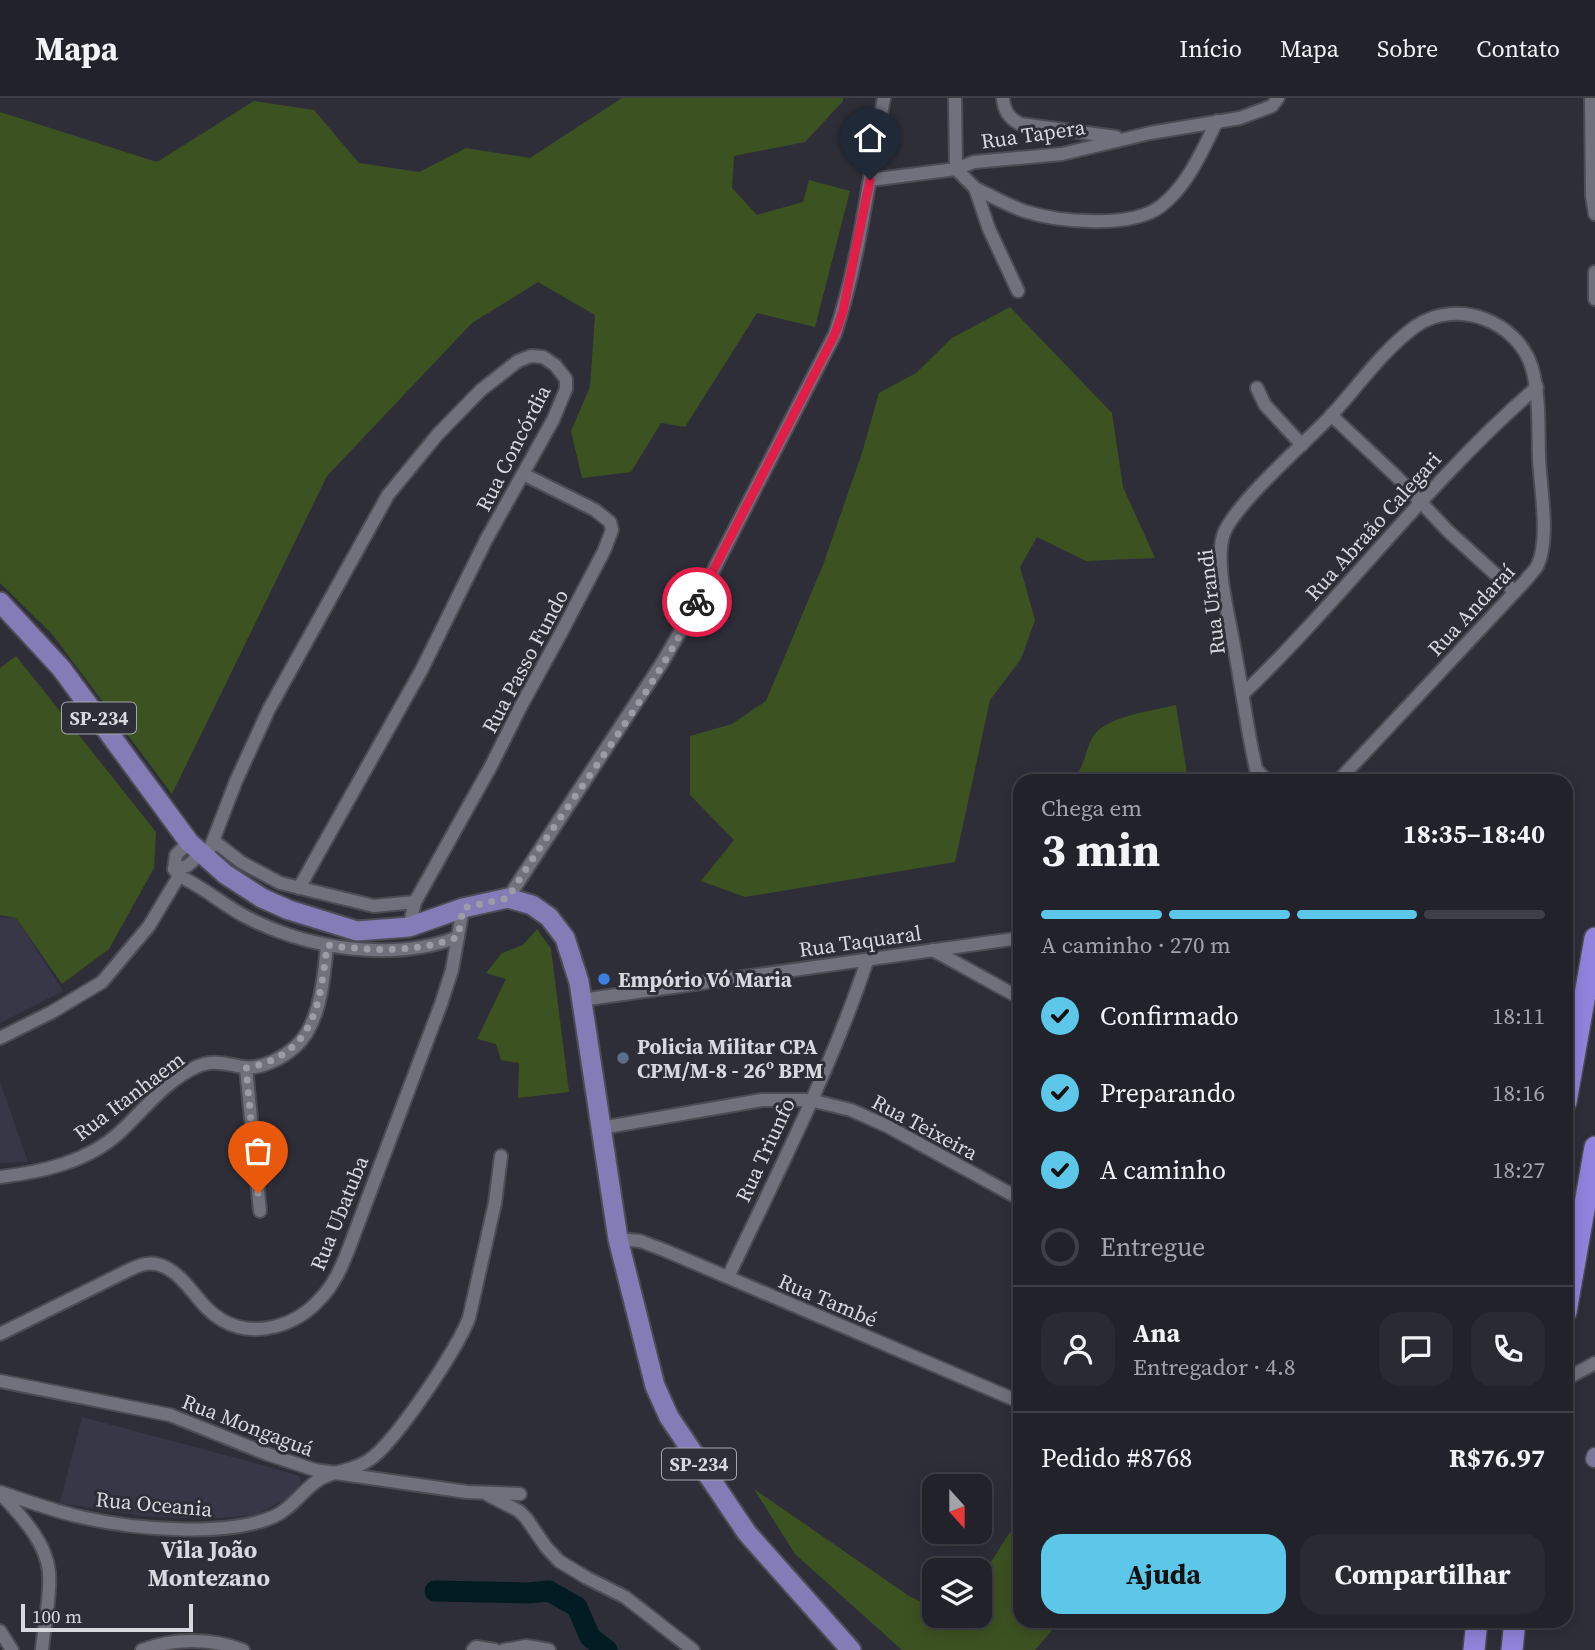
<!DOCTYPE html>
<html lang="pt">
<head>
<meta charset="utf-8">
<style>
	:root { --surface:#22222b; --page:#2a2a33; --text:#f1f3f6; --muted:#a2a4a9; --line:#3f3f47; --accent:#5cc7e8 }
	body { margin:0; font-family:"Source Serif 4",serif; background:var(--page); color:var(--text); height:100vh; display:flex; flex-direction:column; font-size:26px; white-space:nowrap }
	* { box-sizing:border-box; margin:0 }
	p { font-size:23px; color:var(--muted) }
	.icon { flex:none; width:38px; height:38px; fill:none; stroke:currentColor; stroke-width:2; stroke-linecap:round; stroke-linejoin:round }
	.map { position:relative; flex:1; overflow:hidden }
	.side { position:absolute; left:1013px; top:676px; width:560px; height:854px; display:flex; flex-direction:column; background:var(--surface); border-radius:21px; box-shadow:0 4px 18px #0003,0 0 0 2px var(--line) }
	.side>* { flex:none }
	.needle { width:46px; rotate:159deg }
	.controls { position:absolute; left:922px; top:1376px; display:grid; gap:14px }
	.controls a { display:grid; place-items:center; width:70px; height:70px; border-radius:14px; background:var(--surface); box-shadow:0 4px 18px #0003,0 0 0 2px var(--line); font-size:35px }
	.scale { position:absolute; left:21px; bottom:18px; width:172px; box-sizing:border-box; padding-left:7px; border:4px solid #d8d8df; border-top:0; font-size:19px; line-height:24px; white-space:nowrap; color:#d8d8df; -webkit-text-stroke:5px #2e2e39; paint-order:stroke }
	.pin { position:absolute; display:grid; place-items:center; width:60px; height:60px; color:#fff; margin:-72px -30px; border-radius:50% 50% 50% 0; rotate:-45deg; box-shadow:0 0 7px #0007 }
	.pin .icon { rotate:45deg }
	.courier { position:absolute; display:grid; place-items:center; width:70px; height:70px; margin:-35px; border:5px solid #e11d48; border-radius:50%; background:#fff; color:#222; box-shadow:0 2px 9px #0007 }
	.head em { font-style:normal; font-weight:700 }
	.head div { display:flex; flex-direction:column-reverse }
	.head { display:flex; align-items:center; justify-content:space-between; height:119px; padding:0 28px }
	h1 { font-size:46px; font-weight:700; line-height:52px }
	.bar { display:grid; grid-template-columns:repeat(4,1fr); gap:10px 7px; align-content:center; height:84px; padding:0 28px }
	.bar i { height:9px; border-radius:5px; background:var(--line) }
	.bar .current { background:var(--accent) }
	.bar p { grid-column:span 4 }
	.line { display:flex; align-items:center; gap:18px; padding:0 28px; border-top:2px solid var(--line) }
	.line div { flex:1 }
	.round { display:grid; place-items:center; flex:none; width:74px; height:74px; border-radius:21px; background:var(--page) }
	ol { padding:0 28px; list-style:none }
	li { display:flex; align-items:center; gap:21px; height:77px }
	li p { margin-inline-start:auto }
	li .icon { padding:7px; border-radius:50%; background:var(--accent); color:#111; stroke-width:4 }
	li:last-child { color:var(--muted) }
	li i { width:38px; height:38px; border:4px solid var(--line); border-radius:50% }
	.cta { display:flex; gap:14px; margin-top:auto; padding:14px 28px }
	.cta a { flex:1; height:80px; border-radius:21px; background:var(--accent); color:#111; font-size:28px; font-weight:700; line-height:80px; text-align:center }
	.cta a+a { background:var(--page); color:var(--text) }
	header { display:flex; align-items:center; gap:42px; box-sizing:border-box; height:98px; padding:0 35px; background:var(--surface); border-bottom:2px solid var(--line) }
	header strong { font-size:33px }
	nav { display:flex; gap:38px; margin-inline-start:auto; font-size:24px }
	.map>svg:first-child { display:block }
</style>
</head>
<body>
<header>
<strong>Mapa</strong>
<nav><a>Início</a><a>Mapa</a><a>Sobre</a><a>Contato</a></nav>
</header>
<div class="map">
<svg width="1595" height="1552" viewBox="0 0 1595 1552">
	<rect width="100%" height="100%" fill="#2e2e39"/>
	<g fill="#373748">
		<polygon points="0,820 16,820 63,893 0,925"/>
		<polygon points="0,984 28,1064 0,1065"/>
		<polygon points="82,1319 255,1365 299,1378 301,1384 293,1397 256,1417 204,1421 141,1418 60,1405"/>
	</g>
	<g fill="#3d5221">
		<polygon points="622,0 843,0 843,3 805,44 734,58 732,90 757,117 803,104 809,82 850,93 815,229 757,215 685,329 661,325 631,374 582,380 571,333 590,289 595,217 538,184 472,225 327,378 172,696 52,536 0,485 0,14 157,64 254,3 314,12 359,65 419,74 466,50 530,60"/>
		<polygon points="1010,209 1112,315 1123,389 1155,460 1086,463 1037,439 1020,469 1035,522 1021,561 990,602 955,764 745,799 701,783 734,742 690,697 690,638 732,626 766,603 823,467 862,355 879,295 916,275 952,240"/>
		<polygon points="16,558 156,734 154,770 109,851 62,886 16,820 0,817 0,570"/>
		<path d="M1176,607L1188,682H1073C1083,670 1085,657 1091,642C1102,618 1152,613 1176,607Z"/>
		<polygon points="537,831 551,851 569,994 518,1000 519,965 501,962 496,946 477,941 506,881 486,875 502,855 523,847"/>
		<polygon points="754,1391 909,1498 934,1510 934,1517 980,1517 980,1481 1008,1437 1020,1425 1020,1522 1060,1523 1035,1552 902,1552 795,1456"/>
	</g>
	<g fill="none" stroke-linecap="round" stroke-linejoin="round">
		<polyline stroke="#001c22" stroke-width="21" points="435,1493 528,1495 549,1493 577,1509 590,1539 607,1552"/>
		<defs>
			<g id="street">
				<polyline points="955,0 956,71 975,90 989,131 1018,193"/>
				<path d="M1003,0C1004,13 1009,20 1020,26L1116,39"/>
				<polyline points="1591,0 1592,98 1595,116"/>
				<polyline points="870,82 956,71 974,64 1062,56 1150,35 1240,20 1272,8 1278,0"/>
				<path d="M975,90C991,98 1007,107 1024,113C1058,124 1131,131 1161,108C1188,87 1202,53 1217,23"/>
				<polyline points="1595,174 1595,201"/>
				<polyline points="1257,290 1265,307 1302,347"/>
				<polyline points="1331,317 1397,379 1448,433 1515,494"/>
				<path d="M1243,596C1345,498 1429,382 1537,289"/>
				<path d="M1266,682L1256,671L1252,652C1245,616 1240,579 1233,543C1228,514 1215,466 1223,438C1231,410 1302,347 1325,324C1355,293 1381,253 1416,228C1457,200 1518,223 1532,270C1540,299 1538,330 1539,360C1540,389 1551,444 1536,470C1533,474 1529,478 1526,482L1339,682"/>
				<polyline points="214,743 241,764 280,785 374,808 415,804"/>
				<polyline points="206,761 236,683 269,611 388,397 438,336 481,292 518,263 531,258 543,259 555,267 566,281 566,291 553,322 486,442 422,571 299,790"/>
				<polyline points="174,771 187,768 201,756"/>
				<path d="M179,778C204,789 224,808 248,820C309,851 393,864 458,839"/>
				<path d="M508,800L662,565L694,510L835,236C860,160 869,78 884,0"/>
				<polyline points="409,829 415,804 491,668 521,608 561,535 604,453 612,432 610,424 595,412 523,376"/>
				<polyline points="933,852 1020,900"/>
				<polyline points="581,902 1020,840"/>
				<polyline points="0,940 52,914 102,884 149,828 179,778 174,771 176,757 189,744"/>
				<polyline points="246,970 260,1113"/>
				<polyline points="601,1030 762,1002 810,1002 851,1012 887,1028 1020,1101"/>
				<path d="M0,1079C42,1074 87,1064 119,1035C143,1013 165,983 196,969C212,961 226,966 243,969C261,972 284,959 296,948C321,925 324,878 327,847"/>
				<polyline points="618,1141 640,1143 664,1152 1020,1304"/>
				<path d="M728,1179C777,1076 831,971 867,863"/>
				<path d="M0,1236L131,1171C144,1165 153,1163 167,1170C189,1182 199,1209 222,1222C254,1241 296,1228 320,1201C334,1187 342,1168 349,1150L441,906L452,872L463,810"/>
				<polyline points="1566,1281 1595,1265"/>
				<polyline points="0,1283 170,1317 267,1356 315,1372 467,1394 520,1396"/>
				<path d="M0,1394C27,1403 54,1413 81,1419C132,1431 227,1440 275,1418C294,1409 303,1391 320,1381C336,1372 354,1373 369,1362C395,1345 458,1250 469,1220L495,1105L501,1058"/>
				<path d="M0,1395C20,1417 46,1443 49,1474C51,1500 44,1527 42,1552"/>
				<polyline points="488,1397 519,1413 526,1420 546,1449 559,1463 587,1480 625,1499 693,1552"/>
				<polyline points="0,1533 12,1552"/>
				<path d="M142,1552C173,1540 211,1540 243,1552"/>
				<polyline points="473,1552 476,1549 495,1552"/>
				<polyline points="504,1552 526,1548 549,1552"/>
			</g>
			<polyline id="secondary" points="1594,1361 1595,1358"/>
			<polyline id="primary" points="0,504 61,570 189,744 225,776 262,800 289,812 357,833 409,829 463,810 508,800 532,807 549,819 565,840 579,884 618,1141 655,1288 669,1319 747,1435 851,1552"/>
			<g id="highway">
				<polyline points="1566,1004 1595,840"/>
				<polyline points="1566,1214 1595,1049"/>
				<polyline points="1474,1552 1477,1522"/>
				<polyline points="1512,1552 1515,1522"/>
			</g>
		</defs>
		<use href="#street" stroke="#4d4c55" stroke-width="16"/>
		<use href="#secondary" stroke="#4d4c55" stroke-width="19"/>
		<use href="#primary" stroke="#4d4c55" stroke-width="23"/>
		<use href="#highway" stroke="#4d4c55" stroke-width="24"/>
		<use href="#street" stroke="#70717d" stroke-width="12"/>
		<use href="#secondary" stroke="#7a779a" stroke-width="16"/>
		<use href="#primary" stroke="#847cb7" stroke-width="19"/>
		<use href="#highway" stroke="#9284de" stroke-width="21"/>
	</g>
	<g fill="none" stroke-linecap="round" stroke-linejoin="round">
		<path stroke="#9c9ca5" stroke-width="7" stroke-dasharray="0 12.6" d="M258,1095L246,970C315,957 320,906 327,847C370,853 417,855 458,839L463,810L508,800C568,701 646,608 697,504"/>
		<polyline stroke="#e11d48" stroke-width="9" points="697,504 835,236 843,213 870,82"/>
	</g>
	<circle fill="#3f7fe0" stroke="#2e2e39" stroke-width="2.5" cx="604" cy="881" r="7"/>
	<circle fill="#5c6f8a" stroke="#2e2e39" stroke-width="2.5" cx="623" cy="960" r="7"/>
	<g text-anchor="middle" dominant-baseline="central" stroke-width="6" stroke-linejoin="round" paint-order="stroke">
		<g fill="#2e2e39" stroke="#a5a5ad" stroke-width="2">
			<rect x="62" y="604.5" width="74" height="31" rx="5"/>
			<rect x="662" y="1350.5" width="74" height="31" rx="5"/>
		</g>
		<g font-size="19" font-weight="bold" fill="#d8d8df">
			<text x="99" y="620">SP-234</text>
			<text x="699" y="1366">SP-234</text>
		</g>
		<g font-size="21" fill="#d8d8df" stroke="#2e2e39">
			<text transform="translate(1033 36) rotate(-8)">Rua Tapera</text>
			<text transform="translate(513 350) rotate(-63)">Rua Concórdia</text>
			<text transform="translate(1373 428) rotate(-48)">Rua Abraão Calegari</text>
			<text transform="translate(1211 504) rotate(-97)">Rua Urandi</text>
			<text transform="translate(1471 512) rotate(-47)">Rua Andaraí</text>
			<text transform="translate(525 563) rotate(-62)">Rua Passo Fundo</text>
			<text transform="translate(860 843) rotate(-8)">Rua Taquaral</text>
			<text transform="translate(129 998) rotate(-37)">Rua Itanhaem</text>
			<text transform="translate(925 1029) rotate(28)">Rua Teixeira</text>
			<text transform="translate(765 1052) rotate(-65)">Rua Triunfo</text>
			<text transform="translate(339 1115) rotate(-68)">Rua Ubatuba</text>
			<text transform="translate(828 1202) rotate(23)">Rua També</text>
			<text transform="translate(248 1327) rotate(21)">Rua Mongaguá</text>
			<text transform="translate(154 1406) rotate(5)">Rua Oceania</text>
		</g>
		<g font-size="21" font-weight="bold" fill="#d8d8df" stroke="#2e2e39" text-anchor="start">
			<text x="618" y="881">Empório Vó Maria</text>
			<text x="637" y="948">Policia Militar CPA<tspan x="637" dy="24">CPM/M-8 - 26º BPM</tspan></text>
		</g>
		<g font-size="24" font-weight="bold" fill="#d8d8df" stroke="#2e2e39">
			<text x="209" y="1451">Vila João<tspan x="209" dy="28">Montezano</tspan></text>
		</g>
	</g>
</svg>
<div class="controls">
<a><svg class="needle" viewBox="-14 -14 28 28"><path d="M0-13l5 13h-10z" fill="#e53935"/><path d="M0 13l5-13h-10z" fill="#a2a4a9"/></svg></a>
<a><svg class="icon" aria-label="layers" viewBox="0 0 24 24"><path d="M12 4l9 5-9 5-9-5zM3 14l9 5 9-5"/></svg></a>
</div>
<div class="scale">100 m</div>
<div class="pin" style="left:258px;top:1095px;background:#ea580c"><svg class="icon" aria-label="bag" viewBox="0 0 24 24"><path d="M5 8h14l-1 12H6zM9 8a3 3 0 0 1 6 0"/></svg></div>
<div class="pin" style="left:870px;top:82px;background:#1f2937"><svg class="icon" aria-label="home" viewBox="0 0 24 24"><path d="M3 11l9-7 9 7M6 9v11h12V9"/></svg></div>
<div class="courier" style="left:697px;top:504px"><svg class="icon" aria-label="bike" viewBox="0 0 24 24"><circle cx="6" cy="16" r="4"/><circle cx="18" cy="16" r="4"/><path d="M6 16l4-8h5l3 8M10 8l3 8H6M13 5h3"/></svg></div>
<section class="side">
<div class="head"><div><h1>3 min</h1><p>Chega em</p></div><em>18:35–18:40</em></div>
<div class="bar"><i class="current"></i><i class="current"></i><i class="current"></i><i></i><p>A caminho · 270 m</p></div>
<ol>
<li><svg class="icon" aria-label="check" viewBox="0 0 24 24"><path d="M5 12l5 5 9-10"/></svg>Confirmado<p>18:11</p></li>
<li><svg class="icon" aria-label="check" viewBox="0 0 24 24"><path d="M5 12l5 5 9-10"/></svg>Preparando<p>18:16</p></li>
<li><svg class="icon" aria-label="check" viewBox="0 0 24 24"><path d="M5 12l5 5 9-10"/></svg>A caminho<p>18:27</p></li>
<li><i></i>Entregue</li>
</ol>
<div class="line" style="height:126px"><a class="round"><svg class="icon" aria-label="person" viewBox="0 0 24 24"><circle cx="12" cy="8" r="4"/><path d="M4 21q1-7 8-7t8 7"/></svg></a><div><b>Ana</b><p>Entregador · 4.8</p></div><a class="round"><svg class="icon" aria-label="chat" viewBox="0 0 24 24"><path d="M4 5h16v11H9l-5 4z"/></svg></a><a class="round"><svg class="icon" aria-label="phone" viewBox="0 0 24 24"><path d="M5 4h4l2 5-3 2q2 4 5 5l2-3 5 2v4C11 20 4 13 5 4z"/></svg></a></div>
<div class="line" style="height:91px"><div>Pedido #8768</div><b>R$76.97</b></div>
<div class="cta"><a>Ajuda</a><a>Compartilhar</a></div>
</section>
</div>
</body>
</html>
